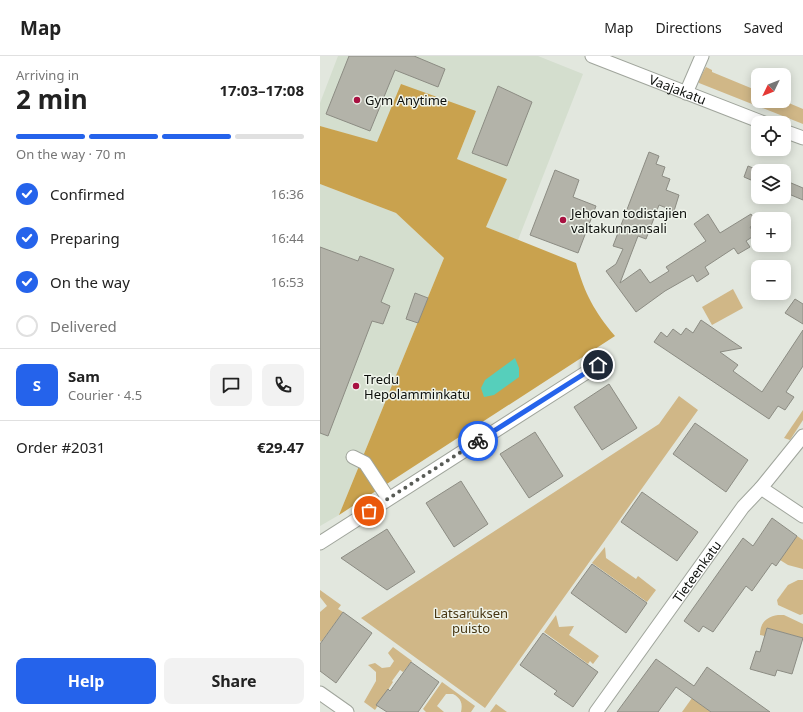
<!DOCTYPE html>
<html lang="en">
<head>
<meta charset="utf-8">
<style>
	:root { --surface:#fff; --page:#f2f2f2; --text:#222; --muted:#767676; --line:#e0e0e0; --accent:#2563eb }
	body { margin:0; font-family:"Noto Sans",sans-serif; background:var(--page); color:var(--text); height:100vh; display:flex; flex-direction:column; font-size:15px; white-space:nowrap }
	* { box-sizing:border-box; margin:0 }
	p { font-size:13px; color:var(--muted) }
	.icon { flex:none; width:22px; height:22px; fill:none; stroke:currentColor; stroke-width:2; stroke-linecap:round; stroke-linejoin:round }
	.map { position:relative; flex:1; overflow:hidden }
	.sheet { display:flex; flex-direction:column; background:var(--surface); width:320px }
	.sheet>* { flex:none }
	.needle { width:26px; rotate:227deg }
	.controls { position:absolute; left:431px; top:12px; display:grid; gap:8px }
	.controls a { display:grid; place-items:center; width:40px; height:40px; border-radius:8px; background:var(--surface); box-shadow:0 2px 10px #0003; font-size:20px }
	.pin { position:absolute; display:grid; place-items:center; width:34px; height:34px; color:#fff; margin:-17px; border:2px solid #fff; border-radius:50%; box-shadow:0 1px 4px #0007 }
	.courier { position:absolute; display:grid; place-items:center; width:40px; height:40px; margin:-20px; border:3px solid #2563eb; border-radius:50%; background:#fff; color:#222; box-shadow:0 1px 5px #0007 }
	.overview em { font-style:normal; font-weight:700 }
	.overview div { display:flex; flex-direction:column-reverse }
	.overview { display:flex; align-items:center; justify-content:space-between; height:68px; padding:0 16px }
	h1 { font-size:26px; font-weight:700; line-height:30px }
	.bar { display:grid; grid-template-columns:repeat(4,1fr); gap:6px 4px; align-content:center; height:48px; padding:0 16px }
	.bar i { height:5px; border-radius:3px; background:var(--line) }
	.bar .current { background:var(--accent) }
	.bar p { grid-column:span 4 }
	.line { display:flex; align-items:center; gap:10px; padding:0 16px; border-top:1px solid var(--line) }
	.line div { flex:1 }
	.round { display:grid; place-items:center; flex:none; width:42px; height:42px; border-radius:8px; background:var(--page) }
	ol { padding:0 16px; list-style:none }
	li { display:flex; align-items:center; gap:12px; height:44px }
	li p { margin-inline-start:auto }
	li .icon { padding:4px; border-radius:50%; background:var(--accent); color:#fff; stroke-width:4 }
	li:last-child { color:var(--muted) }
	li i { width:22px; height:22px; border:2px solid var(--line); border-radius:50% }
	.action { display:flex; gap:8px; margin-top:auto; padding:8px 16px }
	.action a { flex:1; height:46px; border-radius:8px; background:var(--accent); color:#fff; font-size:16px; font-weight:700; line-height:46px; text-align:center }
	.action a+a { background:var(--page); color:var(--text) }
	header { display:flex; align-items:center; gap:24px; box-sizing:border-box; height:56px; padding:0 20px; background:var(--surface); border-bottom:1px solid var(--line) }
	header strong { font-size:19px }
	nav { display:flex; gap:22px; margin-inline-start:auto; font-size:14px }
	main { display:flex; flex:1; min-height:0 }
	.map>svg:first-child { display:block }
</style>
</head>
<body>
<header>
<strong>Map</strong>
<nav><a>Map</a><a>Directions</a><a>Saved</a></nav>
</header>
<main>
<section class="sheet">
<div class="overview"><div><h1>2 min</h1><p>Arriving in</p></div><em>17:03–17:08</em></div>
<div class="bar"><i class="current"></i><i class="current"></i><i class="current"></i><i></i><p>On the way · 70 m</p></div>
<ol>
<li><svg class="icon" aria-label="check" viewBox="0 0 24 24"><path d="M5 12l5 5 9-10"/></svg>Confirmed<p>16:36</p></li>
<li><svg class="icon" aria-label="check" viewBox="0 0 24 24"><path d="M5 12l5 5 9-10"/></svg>Preparing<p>16:44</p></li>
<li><svg class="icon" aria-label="check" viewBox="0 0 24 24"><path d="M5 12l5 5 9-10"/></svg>On the way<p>16:53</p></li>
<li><i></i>Delivered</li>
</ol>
<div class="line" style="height:72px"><b class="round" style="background:var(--accent);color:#fff">S</b><div><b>Sam</b><p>Courier · 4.5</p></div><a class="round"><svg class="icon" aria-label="chat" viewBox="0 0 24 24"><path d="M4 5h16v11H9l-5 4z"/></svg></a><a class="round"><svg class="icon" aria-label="phone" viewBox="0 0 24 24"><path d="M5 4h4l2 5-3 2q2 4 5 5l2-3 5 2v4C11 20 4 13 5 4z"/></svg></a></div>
<div class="line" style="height:52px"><div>Order #2031</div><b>€29.47</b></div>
<div class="action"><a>Help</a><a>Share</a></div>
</section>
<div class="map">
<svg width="483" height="656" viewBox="0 0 483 656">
	<rect width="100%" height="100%" fill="#e2e7de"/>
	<g fill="#d4dece">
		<polygon points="18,0 218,0 263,18 198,184 166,171 187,123 137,103 156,55 57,87 0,70 0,47"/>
		<polygon points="0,128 76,157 124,202 19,459 0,470"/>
	</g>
	<g fill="#d0b787">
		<polygon points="386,11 392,14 392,16 438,35 438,45 464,45 483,53 483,68 379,27 378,25"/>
		<polygon points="413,233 423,252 392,269 382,251"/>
		<polygon points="359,340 378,354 165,652 41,562 339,368"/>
		<polygon points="483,354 483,364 470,384 464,382"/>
		<polygon points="477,480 483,484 483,513 468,509 460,504"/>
		<polygon points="285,491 286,502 316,523 318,520 336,534 327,546 272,507"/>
		<polygon points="478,524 483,524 483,558 480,559 458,549 457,544 468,529"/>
		<polygon points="0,534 21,549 18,553 23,556 1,586 0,585 0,556 7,550 0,541"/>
		<polygon points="236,559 239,571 254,570 249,579 279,600 273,608 270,605 268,608 224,576"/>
		<path d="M458,559H464L483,568V582L447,572L445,580L440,579C440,567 446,561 458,559Z"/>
		<polygon points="73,591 92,605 83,616 80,614 72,625 73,626 55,654 44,646 56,625 56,616 48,609 55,607 62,612 70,611 74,605 68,597"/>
		<path d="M122,626L155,650L151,656H141C143,648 141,642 133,638H126L117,650L124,656H106L103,653Z"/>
		<polygon points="372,642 391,656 362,656"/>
		<polygon points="176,648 187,656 170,656"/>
	</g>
	<path fill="#c9a24e" d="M81,28L156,55L137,103L187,123L166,171L256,207C265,238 274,255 295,280L19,459L124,202L76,157L0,128V70L57,86Z"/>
	<polygon fill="#56cfbb" points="195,302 199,312 199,321 174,339 164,341 161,332 165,324"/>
	<g fill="#b3b3a9" stroke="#8c8c83">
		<polygon points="29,0 94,0 125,13 118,31 75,14 50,75 6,58"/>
		<polygon points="178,30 212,46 187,110 152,97"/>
		<polygon points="329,96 339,100 336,108 345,111 342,120 350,123 346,134 359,139 354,155 339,149 326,183 318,180 300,227 320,213 330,227 349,215 346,211 386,185 374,168 388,158 400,177 431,158 437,167 430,171 435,179 426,185 430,191 418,198 414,192 385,211 389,218 377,226 373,219 345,235 316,256 286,215 296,208 303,193 293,190"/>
		<polygon points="428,110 438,114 438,127 424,121"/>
		<polygon points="235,114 259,124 253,141 276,150 258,197 210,179"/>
		<polygon points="464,124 483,132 483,144 464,136"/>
		<polygon points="0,191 38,205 40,200 74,213 61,246 70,250 63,268 52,265 8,380 0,377"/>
		<polygon points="95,237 108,242 98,267 86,263"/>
		<polygon points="475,243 483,248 483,268 465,257"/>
		<polygon points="381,264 422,292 400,296 418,309 413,315 442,336 483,274 483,310 466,336 474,341 465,354 458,350 449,363 334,286 341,276 347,281 353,273 361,279 366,272 373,277"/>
		<polygon points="289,328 317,372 282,394 254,351"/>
		<polygon points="375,367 428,404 406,436 353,398"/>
		<polygon points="215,376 243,420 209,442 180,398"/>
		<polygon points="141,425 168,468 134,491 106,447"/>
		<polygon points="322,436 378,476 357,505 301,466"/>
		<polygon points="452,462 477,480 456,510 452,507 432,535 426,530 393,576 383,570 379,576 364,565 423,482 433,490"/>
		<polygon points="67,473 95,516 67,534 21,502"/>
		<polygon points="272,508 327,547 306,577 251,537"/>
		<polygon points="23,556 52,577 16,627 0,615 0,588"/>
		<polygon points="447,572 483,582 472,618 457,614 455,620 430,613 436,595 440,596"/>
		<polygon points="223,577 278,616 253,651 234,638 237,635 200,609"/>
		<polygon points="336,603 374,630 387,611 450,656 391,656 356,631 338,656 297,656"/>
		<polygon points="91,606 119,626 98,656 67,656 56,649 68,633 70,635"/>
	</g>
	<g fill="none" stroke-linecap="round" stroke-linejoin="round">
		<defs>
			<g id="minor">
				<path id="s1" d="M272,0L444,67"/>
				<polyline points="366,37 382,0"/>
				<polyline points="464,75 483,82"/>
				<polyline points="33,401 45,407 68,442"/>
				<polyline points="441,432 483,460"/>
				<polyline points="0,487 278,309"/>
				<polyline points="0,637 27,656"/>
				<path id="s2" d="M276,656L423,451L441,432L483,380"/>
			</g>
		</defs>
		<use href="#minor" stroke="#a0a59c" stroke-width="15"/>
		<use href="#minor" stroke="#fff" stroke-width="13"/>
	</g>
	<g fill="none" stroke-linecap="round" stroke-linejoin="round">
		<polyline stroke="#585b56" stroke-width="4" stroke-dasharray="0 7.2" points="49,455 158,385"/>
		<polyline stroke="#2563eb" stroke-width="5" points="158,385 278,309"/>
	</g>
	<g fill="#a81141" stroke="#eff4eb" stroke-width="1.5">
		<circle cx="37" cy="44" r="4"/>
		<circle cx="243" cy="164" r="4"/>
		<circle cx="36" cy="330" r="4"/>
	</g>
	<g text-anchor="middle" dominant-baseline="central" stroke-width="3" stroke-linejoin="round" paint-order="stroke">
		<g font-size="13" fill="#0d0f0c" stroke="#eff4eb">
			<text stroke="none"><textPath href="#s1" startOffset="92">Vaajakatu</textPath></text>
			<text stroke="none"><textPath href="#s2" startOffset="173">Tieteenkatu</textPath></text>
		</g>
		<g font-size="13" fill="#0d0f0c" stroke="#eff4eb" text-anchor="start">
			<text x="45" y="44">Gym Anytime</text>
			<text x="251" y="157">Jehovan todistajien<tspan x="251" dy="15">valtakunnansali</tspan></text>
			<text x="44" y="323">Tredu<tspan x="44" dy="15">Hepolamminkatu</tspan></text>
		</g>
		<g font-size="13" fill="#463511" stroke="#eff4eb">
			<text x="151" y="557">Latsaruksen<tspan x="151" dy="15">puisto</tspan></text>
		</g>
	</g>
</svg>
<div class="controls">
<a><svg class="needle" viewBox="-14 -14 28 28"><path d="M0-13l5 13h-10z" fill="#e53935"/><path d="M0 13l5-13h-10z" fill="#767676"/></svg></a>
<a><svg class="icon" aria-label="locate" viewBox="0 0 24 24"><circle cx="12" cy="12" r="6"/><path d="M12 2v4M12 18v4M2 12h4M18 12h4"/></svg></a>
<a><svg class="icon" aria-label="layers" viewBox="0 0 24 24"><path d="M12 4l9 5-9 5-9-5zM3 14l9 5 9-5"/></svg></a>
<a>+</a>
<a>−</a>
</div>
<div class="pin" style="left:49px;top:455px;background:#ea580c"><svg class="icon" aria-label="bag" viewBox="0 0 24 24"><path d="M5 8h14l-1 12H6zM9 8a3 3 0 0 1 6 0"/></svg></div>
<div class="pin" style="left:278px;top:309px;background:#1f2937"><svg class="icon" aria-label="home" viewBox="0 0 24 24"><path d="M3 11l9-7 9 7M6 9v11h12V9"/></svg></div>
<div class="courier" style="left:158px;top:385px"><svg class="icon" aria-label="bike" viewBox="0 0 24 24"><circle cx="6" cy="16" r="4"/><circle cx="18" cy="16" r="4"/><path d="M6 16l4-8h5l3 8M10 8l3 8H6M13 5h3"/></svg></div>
</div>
</main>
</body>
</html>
